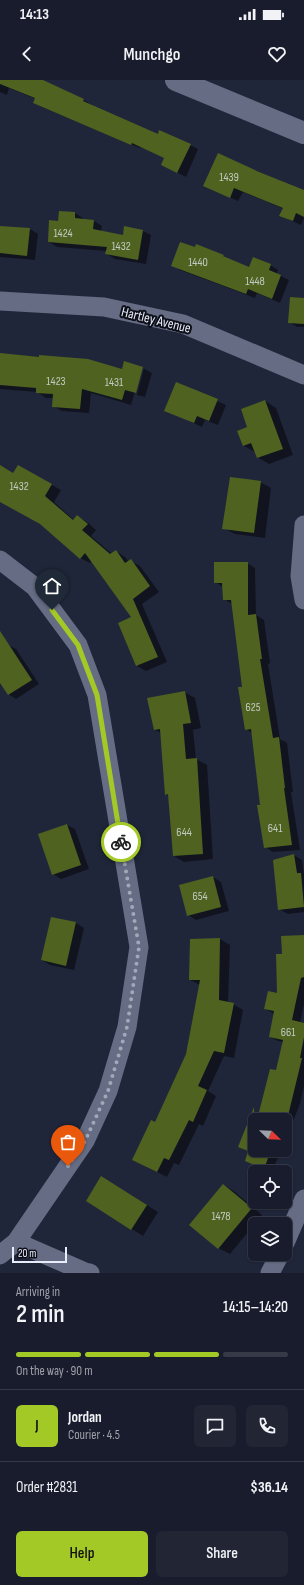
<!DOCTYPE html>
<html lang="en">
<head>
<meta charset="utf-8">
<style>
	:root { --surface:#181c2c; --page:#212534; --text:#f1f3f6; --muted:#9fa1a9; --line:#363a48; --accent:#a3c927 }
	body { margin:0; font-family:"Sofia Sans Condensed",sans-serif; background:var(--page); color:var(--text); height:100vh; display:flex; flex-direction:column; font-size:15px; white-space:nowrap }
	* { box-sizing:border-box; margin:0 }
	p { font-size:13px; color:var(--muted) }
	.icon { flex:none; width:22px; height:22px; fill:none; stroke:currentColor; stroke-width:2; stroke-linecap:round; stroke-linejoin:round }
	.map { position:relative; height:1193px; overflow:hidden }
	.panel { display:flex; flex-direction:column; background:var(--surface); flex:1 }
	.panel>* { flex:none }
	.needle { width:26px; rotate:113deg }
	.tools { position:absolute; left:248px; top:1033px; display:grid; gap:8px }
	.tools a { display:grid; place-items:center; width:44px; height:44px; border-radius:6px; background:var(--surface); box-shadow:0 1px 3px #0004,0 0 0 1px var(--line); font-size:20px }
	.scale { position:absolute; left:12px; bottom:10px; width:55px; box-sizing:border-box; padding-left:4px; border:2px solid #e9edfb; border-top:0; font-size:11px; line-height:14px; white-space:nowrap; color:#e9edfb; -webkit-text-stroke:3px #0d0f18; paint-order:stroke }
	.pin { position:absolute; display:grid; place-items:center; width:34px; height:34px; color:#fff; margin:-41px -17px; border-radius:50% 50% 50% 0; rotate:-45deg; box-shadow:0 0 4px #0007 }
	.pin .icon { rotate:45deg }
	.courier { position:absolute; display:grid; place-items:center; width:40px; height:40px; margin:-20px; border:3px solid #a3c927; border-radius:50%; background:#fff; color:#222; box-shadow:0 1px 5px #0007 }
	.headline em { font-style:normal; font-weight:600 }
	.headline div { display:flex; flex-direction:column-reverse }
	.headline { display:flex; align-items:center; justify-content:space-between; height:68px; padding:0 16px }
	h1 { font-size:26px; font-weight:600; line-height:30px }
	.bar { display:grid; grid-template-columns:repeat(4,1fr); gap:6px 4px; align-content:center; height:48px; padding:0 16px }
	.bar i { height:5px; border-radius:3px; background:var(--line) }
	.bar .current { background:var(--accent) }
	.bar p { grid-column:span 4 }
	.line { display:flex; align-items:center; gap:10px; padding:0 16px; border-top:1px solid var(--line) }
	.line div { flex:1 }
	.round { display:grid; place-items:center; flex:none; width:42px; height:42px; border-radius:6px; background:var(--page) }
	.action { display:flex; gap:8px; margin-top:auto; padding:8px 16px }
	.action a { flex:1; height:46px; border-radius:6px; background:var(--accent); color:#111; font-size:16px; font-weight:600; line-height:46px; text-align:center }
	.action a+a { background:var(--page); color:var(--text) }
	.status { display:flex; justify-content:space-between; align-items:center; height:28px; padding:0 20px; background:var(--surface); direction:ltr }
	.status svg { height:11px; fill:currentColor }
	header { display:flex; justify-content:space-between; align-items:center; height:52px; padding:0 16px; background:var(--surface); font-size:18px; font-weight:600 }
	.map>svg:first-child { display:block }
</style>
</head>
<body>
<div class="status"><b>14:13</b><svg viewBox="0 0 49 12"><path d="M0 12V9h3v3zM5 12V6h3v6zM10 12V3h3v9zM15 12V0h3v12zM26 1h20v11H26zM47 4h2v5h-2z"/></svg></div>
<header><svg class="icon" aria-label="back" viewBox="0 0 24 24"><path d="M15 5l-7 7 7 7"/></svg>Munchgo<svg class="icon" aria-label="heart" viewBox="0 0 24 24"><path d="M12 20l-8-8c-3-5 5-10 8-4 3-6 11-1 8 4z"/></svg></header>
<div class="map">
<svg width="304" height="1193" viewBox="0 0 304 1193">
	<rect width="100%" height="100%" fill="#20263a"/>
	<g fill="#0007">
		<polygon points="0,0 40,0 84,20 92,25 91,26 158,55 190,65 198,69 186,97 170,89 165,78 141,67 140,68 42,27 34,23 36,19 9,8 7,15 0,12"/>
		<polygon points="258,93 304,111 304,138 301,145 281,136 284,129 243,112 238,121 213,110"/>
		<polygon points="60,132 75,133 83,138 83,140 94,141 102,146 101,151 123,156 125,147 143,151 151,155 146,184 115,179 107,174 107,171 57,167 49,162 59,142"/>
		<polygon points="0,149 30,149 38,154 35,180 0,177"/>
		<polygon points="223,176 249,188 270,185 278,190 277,194 289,200 280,223 257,213 255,218 180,190 172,185"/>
		<polygon points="304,219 304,247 297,247 289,242"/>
		<polygon points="0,274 122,290 125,282 143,288 152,293 145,317 137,315 144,288 142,288 131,325 91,313 89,333 62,331 53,326 54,318 46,318 37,312 0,309"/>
		<polygon points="177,303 226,325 218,345 205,340 202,347 166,330"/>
		<polygon points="265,321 276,328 293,375 269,384 257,377 255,372 244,366 238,351 248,347"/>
		<polygon points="18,386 61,410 54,422 74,440 77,436 87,442 96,450 91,456 112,474 116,471 125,477 129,482 131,481 140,486 159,512 142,524 167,582 146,591 137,586 132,538 92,481 90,483 80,478 41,444 0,421 0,387 13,394"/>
		<polygon points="260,402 271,408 265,458 235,454 223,448"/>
		<polygon points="247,483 255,488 256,535 264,540 270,583 268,584 280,659 287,663 293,712 291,712 300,770 273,772 265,767 261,725 252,653 246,649 243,608 232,524 224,519 223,507 215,502"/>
		<polygon points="8,565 16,569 39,604 16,619 8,614 0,602 0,570"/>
		<polygon points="184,612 195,618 201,648 193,650 196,679 207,685 213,779 184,782 174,776 169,715 166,714 161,653 155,650"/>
		<polygon points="67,745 75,749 89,789 61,799 53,794"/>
		<polygon points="294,775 302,780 304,795 304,832 288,834 279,829"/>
		<polygon points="213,797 221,802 229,831 196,840 188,835"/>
		<polygon points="52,838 76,843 84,848 74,890 50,885 42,880"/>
		<polygon points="304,856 304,924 300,943 304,944 304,1006 300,1024 285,1061 285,1040 258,1040 276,991 284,962 278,961 270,957 274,934 266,929 278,915 283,875"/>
		<polygon points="220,859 230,865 228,923 233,924 243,930 234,978 224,976 208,1011 216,1016 203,1046 199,1044 179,1085 174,1083 167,1097 133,1080 156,1044 187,974 200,905 190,900 191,860"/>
		<polygon points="250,1040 255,1042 255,1070 281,1070 272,1092 246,1080 249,1072 240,1067"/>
		<polygon points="113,1104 158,1132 143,1156 87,1121"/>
		<polygon points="224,1105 235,1112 262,1135 230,1174 218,1168"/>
	</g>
	<g fill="#50621f">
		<polygon points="0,0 43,0 84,19 83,21 158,54 159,50 191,64 177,93 161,85 164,78 132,63 131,65 33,23 35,18 0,4"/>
		<polygon points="218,73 259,92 304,110 304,137 296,133 293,141 279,136 283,128 234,108 230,118 203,106"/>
		<polygon points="59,131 75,132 75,138 94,140 93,149 123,155 124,146 143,150 138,180 105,174 107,167 48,162 49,140 58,141"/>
		<polygon points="0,146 30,148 27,176 0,173"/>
		<polygon points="180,162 195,167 196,164 224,175 223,176 249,187 253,177 271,184 269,190 281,195 272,219 248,209 246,214 171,186"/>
		<polygon points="290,217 304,218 304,244 288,243"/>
		<polygon points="0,273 39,277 39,275 88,279 122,289 124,281 143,287 136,313 125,310 122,320 82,309 80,329 52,327 53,314 36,313 36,308 0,305"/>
		<polygon points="176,302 218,319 209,341 197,336 194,343 164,331"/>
		<polygon points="265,320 283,369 257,378 251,363 243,366 237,351 247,347 241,329"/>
		<polygon points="0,385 13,393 18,385 52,404 45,416 73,440 77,435 88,444 82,450 110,474 116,470 125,483 131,479 150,506 133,519 158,577 136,586 118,543 131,537 85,473 80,479 40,444 0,422"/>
		<polygon points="230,397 261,401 254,453 222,449"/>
		<polygon points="214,482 248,482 248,535 256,534 262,579 260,579 273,658 279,657 285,708 284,708 292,765 264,768 257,725 260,725 251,649 245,650 238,607 242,607 231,520 223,520 222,503 214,503"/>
		<polygon points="0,551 32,600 8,615 0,603"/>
		<polygon points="185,611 191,643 183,644 186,679 197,678 203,774 173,776 168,714 165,715 160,649 154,650 147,618"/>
		<polygon points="67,744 81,785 52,795 38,754"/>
		<polygon points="294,774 297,793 301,793 304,827 278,830 273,780"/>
		<polygon points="213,796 221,827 187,836 179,805"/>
		<polygon points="51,837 76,842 66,886 41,880"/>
		<polygon points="304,855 304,897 301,898 292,940 304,943 304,957 300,978 302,978 287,1040 257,1040 270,989 276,990 283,960 269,957 274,931 264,929 268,911 277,913 276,874 282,874 281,856"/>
		<polygon points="220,858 219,920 234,923 224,973 214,971 198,1006 207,1010 193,1042 189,1040 169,1080 164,1078 157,1092 132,1080 151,1040 155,1042 186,974 200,900 189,900 190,859"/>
		<polygon points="254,1027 255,1070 271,1070 264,1089 245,1081 248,1071 238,1067"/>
		<polygon points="101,1096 147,1125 131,1150 86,1121"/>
		<polygon points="223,1104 252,1128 218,1169 189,1145"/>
	</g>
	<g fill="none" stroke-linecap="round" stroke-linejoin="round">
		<g stroke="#656c84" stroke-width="19">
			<polyline points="0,221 104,227 183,244 304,295"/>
			<polyline points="304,445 300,496 304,520"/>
			<polyline points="0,480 35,507 78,565 97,615 139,867 127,947 108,1011 85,1061 16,1162 0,1175"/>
			<polyline points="16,1162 85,1192 90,1193"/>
			<polyline points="285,1163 304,1119"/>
			<polyline points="270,1193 280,1174"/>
		</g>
		<polyline stroke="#656c84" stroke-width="22" points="176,0 304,53"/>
	</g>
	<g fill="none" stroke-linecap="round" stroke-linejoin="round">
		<polyline stroke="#a3a7b7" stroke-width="4" stroke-dasharray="0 7.2" points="68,1086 85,1061 108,1011 127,947 139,867 121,762"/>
		<polyline stroke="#a3c927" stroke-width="5" points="52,530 78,565 97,615 121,762"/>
	</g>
	<g text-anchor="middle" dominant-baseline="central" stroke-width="4" stroke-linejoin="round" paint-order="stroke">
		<g font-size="12" fill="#c3cac4">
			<text x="229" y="97">1439</text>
			<text x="63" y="153">1424</text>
			<text x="121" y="166">1432</text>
			<text x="198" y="182">1440</text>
			<text x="255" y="201">1448</text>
			<text x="56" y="301">1423</text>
			<text x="114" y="302">1431</text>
			<text x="19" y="406">1432</text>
			<text x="253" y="627">625</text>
			<text x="275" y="748">641</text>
			<text x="184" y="752">644</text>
			<text x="200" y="816">654</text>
			<text x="288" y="952">661</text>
			<text x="221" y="1136">1478</text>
		</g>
		<g font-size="14" fill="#e9edfb" stroke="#0d0f18">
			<text transform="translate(156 240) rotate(14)">Hartley Avenue</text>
		</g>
	</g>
</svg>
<div class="tools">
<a><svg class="needle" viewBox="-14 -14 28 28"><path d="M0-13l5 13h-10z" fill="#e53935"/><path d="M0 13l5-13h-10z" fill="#9fa1a9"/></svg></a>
<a><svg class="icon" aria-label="locate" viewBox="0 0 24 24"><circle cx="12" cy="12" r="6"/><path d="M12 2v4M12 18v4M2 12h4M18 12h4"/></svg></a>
<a><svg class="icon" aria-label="layers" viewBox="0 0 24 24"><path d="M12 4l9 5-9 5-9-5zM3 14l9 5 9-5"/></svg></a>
</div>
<div class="scale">20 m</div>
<div class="pin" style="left:68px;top:1086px;background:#ea580c"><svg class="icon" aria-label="bag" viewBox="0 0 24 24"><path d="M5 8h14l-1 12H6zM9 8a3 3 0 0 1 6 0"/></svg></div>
<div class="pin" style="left:52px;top:530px;background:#1f2937"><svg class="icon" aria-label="home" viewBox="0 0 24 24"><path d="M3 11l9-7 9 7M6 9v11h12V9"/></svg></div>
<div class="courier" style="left:121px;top:762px"><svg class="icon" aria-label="bike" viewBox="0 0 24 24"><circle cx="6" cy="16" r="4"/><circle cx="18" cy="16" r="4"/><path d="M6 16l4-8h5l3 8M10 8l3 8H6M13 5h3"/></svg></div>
</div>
<section class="panel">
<div class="headline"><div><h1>2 min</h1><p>Arriving in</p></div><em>14:15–14:20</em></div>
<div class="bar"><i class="current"></i><i class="current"></i><i class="current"></i><i></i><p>On the way · 90 m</p></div>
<div class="line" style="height:72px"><b class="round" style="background:var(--accent);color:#111">J</b><div><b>Jordan</b><p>Courier · 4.5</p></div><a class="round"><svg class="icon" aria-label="chat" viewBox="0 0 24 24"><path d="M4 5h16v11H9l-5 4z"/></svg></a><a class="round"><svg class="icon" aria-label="phone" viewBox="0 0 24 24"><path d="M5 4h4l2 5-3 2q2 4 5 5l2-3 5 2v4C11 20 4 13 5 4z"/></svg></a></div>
<div class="line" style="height:52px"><div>Order #2831</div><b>$36.14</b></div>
<div class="action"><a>Help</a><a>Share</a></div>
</section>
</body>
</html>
